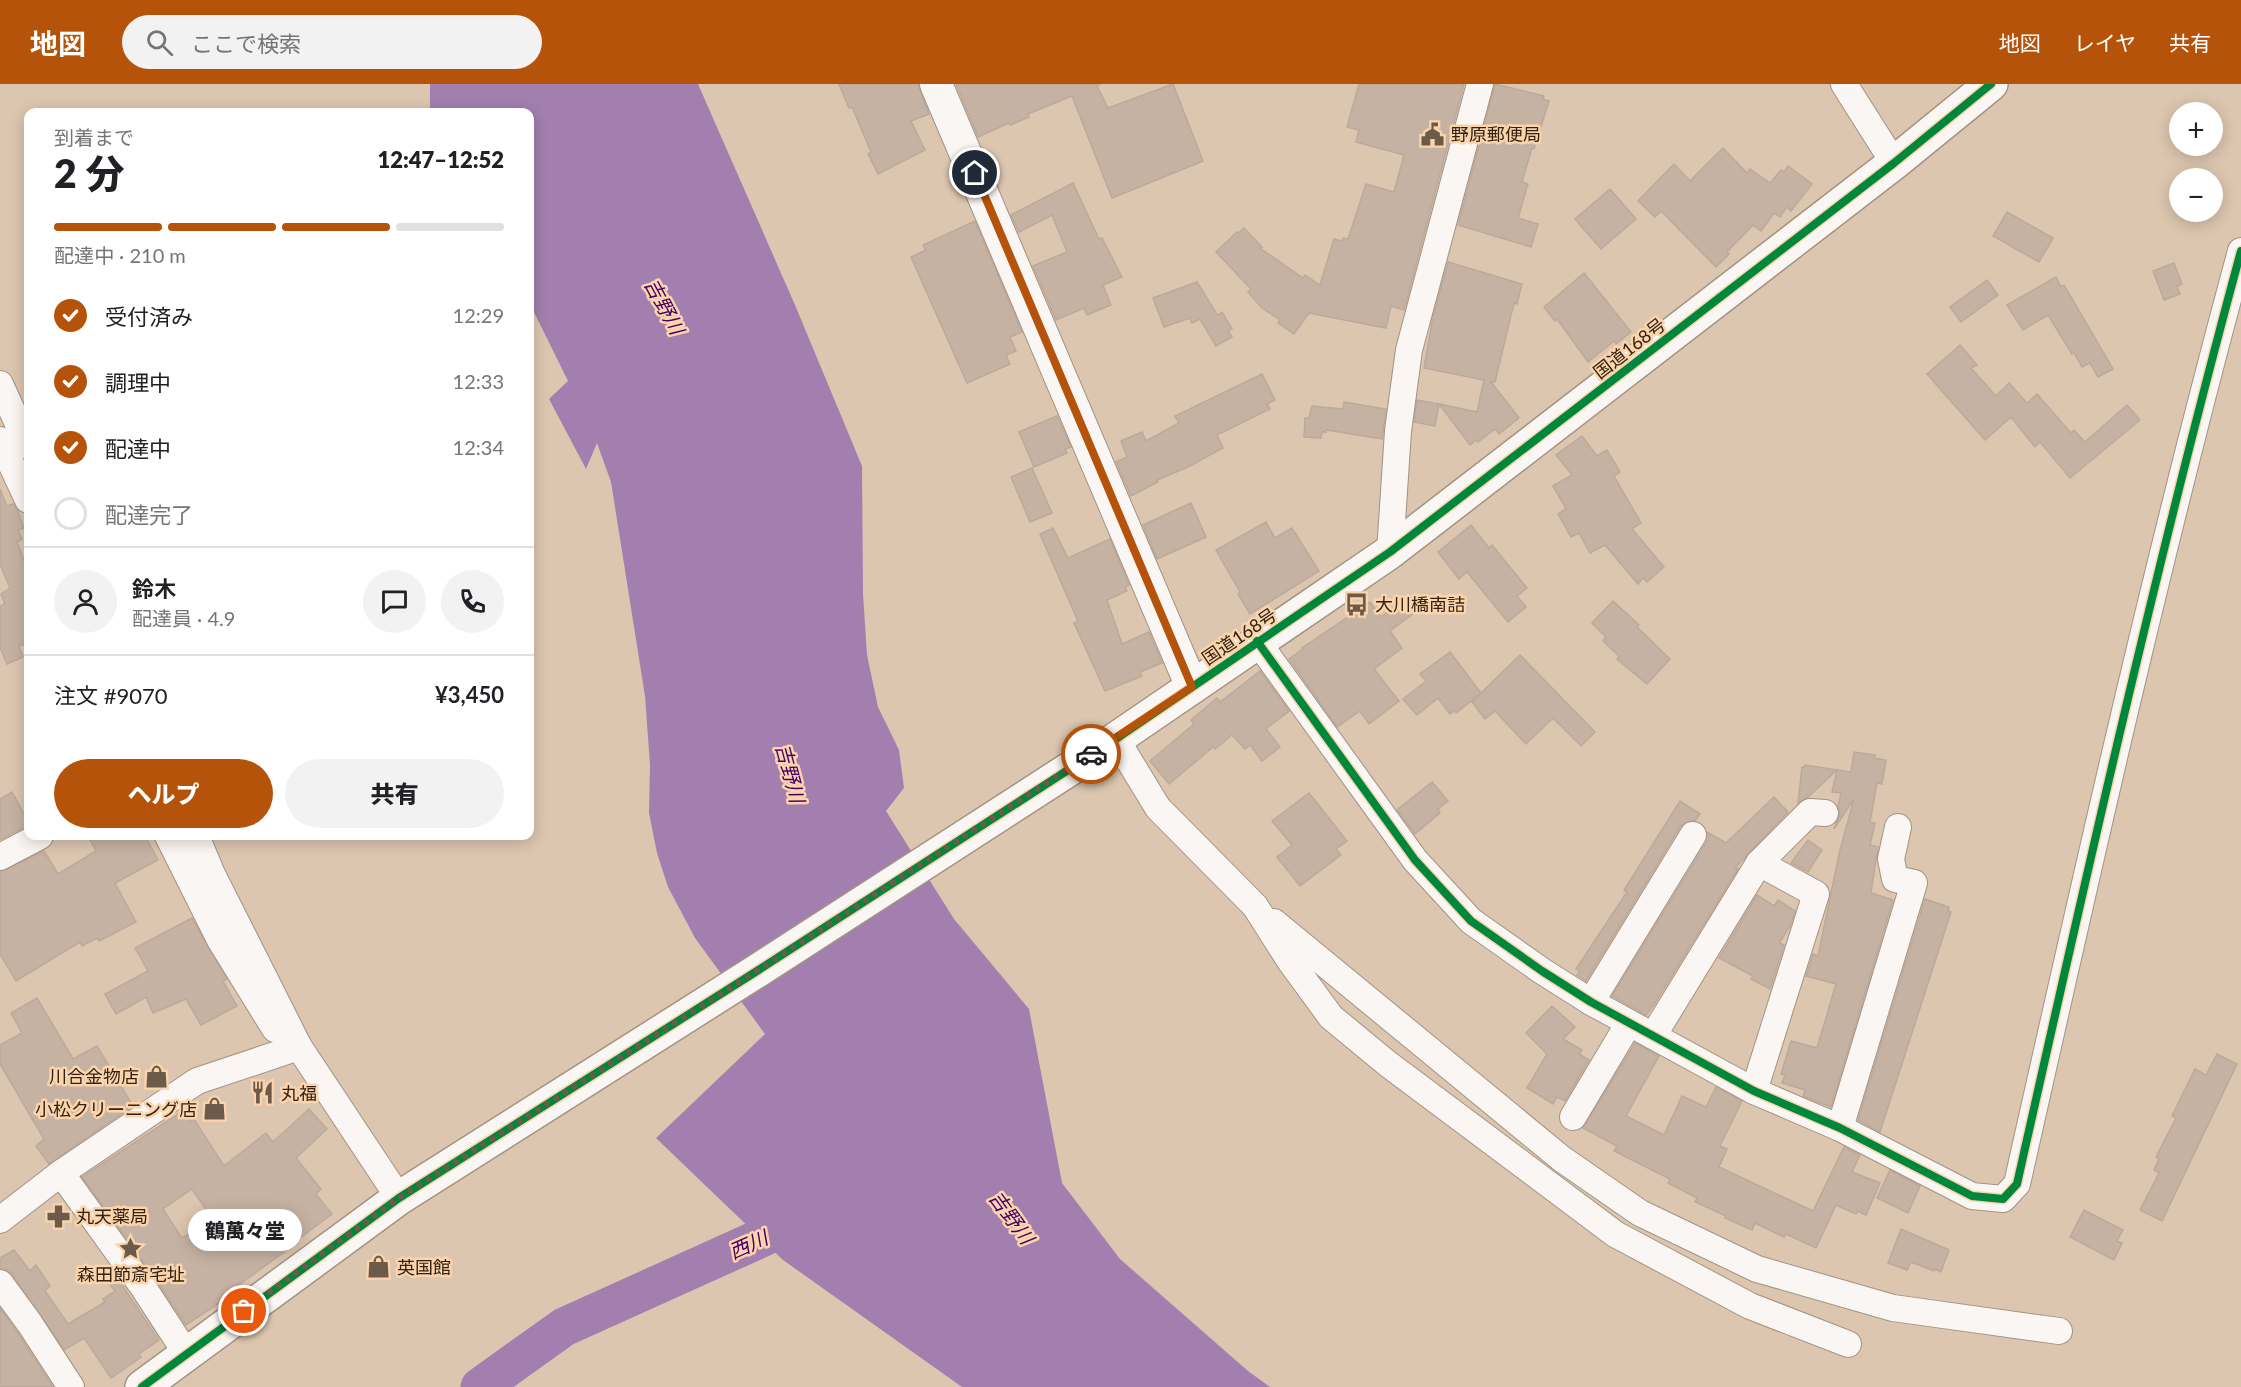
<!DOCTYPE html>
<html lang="ja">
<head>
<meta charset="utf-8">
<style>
	:root { --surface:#fff; --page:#f2f2f2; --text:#202124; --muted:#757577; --line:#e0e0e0; --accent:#b45309 }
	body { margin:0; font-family:Lato,"Noto Sans JP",sans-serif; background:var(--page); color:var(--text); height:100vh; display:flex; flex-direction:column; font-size:22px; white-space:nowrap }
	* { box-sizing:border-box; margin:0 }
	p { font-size:20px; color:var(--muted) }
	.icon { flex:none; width:33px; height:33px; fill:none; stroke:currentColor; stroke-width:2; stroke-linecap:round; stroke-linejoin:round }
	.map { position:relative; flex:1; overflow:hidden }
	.side { position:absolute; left:24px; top:24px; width:510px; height:732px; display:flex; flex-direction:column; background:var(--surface); border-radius:12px; box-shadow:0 3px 15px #0003 }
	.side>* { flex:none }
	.tools { position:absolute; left:2169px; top:18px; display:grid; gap:12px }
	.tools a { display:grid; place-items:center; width:54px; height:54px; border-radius:50%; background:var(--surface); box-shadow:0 3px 15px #0003; font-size:30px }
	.pin { position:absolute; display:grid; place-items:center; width:51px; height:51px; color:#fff; margin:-26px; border:3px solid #fff; border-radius:50%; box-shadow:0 2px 6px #0007 }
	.courier { position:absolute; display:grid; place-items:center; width:60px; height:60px; margin:-30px; border:4px solid #b45309; border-radius:50%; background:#fff; color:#222; box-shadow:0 2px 8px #0007 }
	.bubble { position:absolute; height:42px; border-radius:21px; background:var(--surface); box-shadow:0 3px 15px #0003; font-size:20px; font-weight:800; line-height:42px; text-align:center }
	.overview em { font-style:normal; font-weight:800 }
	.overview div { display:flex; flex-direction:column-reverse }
	.overview { display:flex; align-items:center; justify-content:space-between; height:102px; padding:0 30px }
	h1 { font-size:39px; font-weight:800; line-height:45px }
	.bar { display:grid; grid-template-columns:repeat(4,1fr); gap:9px 6px; align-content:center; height:72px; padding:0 30px }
	.bar i { height:8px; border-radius:4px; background:var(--line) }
	.bar .current { background:var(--accent) }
	.bar p { grid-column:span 4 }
	.line { display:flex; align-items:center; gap:15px; padding:0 30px; border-top:2px solid var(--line) }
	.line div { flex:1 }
	.round { display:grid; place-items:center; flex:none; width:63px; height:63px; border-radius:32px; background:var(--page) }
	ol { padding:0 30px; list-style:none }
	li { display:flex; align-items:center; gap:18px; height:66px }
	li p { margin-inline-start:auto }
	li .icon { padding:6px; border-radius:50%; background:var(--accent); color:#fff; stroke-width:4 }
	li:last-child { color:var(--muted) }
	li i { width:33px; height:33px; border:3px solid var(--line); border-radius:50% }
	.button { display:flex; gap:12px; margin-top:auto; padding:12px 30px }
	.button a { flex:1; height:69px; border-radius:36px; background:var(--accent); color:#fff; font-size:24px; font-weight:800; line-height:69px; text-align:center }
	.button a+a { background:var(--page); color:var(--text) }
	header { display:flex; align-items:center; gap:36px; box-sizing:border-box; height:84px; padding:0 30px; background:var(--accent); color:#fff }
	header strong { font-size:28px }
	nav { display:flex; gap:33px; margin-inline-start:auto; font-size:21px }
	.search { width:420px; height:54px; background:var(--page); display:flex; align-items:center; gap:15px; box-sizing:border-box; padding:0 21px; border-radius:33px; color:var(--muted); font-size:22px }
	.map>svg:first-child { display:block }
</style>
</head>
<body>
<header>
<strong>地図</strong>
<div class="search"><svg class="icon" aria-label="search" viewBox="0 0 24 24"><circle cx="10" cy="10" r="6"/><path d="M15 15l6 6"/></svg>ここで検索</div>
<nav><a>地図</a><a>レイヤ</a><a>共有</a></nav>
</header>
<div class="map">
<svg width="2241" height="1303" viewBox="0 0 2241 1303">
	<rect width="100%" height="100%" fill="#dcc6b0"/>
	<polygon fill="#a37faf" points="430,0 698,0 795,221 862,382 863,510 867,571 878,623 899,666 904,704 886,727 954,835 1029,925 1062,1099 1120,1175 1248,1287 1270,1303 962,1303 783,1176 656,1054 765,950 695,854 668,803 657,769 649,729 650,681 645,612 611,398 597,359 586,385 549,315 568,297 530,220 530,28 430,28"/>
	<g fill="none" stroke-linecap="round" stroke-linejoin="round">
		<polyline stroke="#a37faf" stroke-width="39" points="480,1303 564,1243 779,1146 811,1140"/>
	</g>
	<g fill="#c6b2a3" stroke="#bca99b" stroke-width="1.5" fill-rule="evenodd">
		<polygon points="839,0 918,0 929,30 911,37 925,66 878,90 868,70 871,68 852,23 849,24"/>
		<polygon points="956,0 1100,0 1097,2 1108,24 1173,0 1203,77 1112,114 1072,12 1028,30 1029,33 1010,41 1009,39 978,53"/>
		<polygon points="1359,0 1464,0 1404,226 1391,222 1386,244 1309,229 1294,250 1278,239 1280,236 1262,224 1248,208 1251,205 1216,168 1237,148 1238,149 1244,144 1262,163 1260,164 1303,194 1305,191 1320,201 1334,155 1342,157 1343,154 1348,155 1366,100 1394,108 1404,71 1356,58 1359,46 1347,43"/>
		<polygon points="1495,0 1544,12 1543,15 1549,17 1534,65 1532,64 1522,98 1528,100 1518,134 1538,140 1531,163 1458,141"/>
		<polygon points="1723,64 1747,89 1750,85 1770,99 1781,86 1784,88 1788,82 1812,100 1791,127 1787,123 1780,133 1774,129 1761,147 1753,141 1727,168 1729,170 1716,183 1661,127 1655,133 1638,117 1674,80 1690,97"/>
		<polygon points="1073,99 1099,155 1102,154 1122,193 1103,201 1111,221 1087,231 1084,224 1056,236 1033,182 1067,168 1052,131 1019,148 1011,131"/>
		<polygon points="1610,105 1636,135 1601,165 1575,135"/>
		<polygon points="2007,128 2053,154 2039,178 1993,152"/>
		<polygon points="975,137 1022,248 1010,253 1016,267 1006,271 1010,280 967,299 911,173 926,166 923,161"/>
		<polygon points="1448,178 1522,200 1517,220 1514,219 1495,298 1491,298 1519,334 1499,350 1495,345 1478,358 1476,356 1470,361 1439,320 1477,328 1484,296 1424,284 1433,233"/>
		<polygon points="2174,179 2182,200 2177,202 2180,210 2164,216 2153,187"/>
		<polygon points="1584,189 1631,248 1616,260 1614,257 1588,278 1557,235 1555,237 1544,223"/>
		<polygon points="2056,193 2061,203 2064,201 2113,285 2098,293 2090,279 2082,283 2074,269 2072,270 2048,231 2023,246 2007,221"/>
		<polygon points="1987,196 1998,211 1961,238 1950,223"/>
		<polygon points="1197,198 1216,229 1218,231 1222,228 1232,245 1228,247 1232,253 1216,262 1200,235 1192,239 1190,234 1164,243 1153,214"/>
		<polygon points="1960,261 1977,281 1971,284 1996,312 2009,299 2027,319 2037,310 2071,349 2074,346 2085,358 2127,321 2140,336 2070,394 2040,358 2035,363 2011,333 1985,356 1927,290"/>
		<polygon points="1262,290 1275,316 1267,320 1270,325 1217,351 1223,364 1188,383 1157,396 1158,398 1131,412 1116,378 1127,373 1121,357 1142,348 1146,357 1179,339 1175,332"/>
		<polygon points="1417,316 1439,320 1435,342 1414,338"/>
		<polygon points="1344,318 1386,325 1382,355 1326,346 1326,348 1322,348 1321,354 1304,353 1305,334 1309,334 1312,322 1343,325"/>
		<polygon points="1057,332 1071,363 1065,365 1067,369 1034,383 1019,348"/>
		<polygon points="1582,352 1597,372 1607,366 1620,388 1614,392 1641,439 1632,445 1664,483 1647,498 1643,494 1638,500 1605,461 1590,469 1579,449 1571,453 1558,430 1566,425 1553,402 1572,391 1556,371"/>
		<polygon points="1032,384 1052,429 1030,438 1011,393"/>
		<polygon points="0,405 7,422 13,420 17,425 24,444 18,446 22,455 17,458 28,487 28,559 19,562 23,573 7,580 0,563 0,522 5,520 1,510 10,504 0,480"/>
		<polygon points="1191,419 1206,453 1157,475 1143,441"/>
		<polygon points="1266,438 1275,454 1292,444 1319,487 1250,530 1238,510 1240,508 1216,466"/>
		<polygon points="1471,441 1489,464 1492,461 1527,504 1517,512 1526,523 1508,538 1467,488 1459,495 1438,468"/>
		<polygon points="1053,444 1068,474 1110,455 1129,501 1125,503 1127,507 1107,516 1122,560 1149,548 1162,579 1140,588 1142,592 1105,607 1074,539 1078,537 1040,450"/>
		<polygon points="1408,512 1418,526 1390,547 1402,564 1374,585 1399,617 1369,640 1360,627 1337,643 1289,575 1303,565 1302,564 1370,518 1381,533"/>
		<polygon points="1613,517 1639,541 1637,543 1670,575 1647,600 1617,575 1619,572 1603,557 1606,553 1592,539"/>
		<polygon points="1450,568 1481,609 1520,571 1595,648 1581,662 1553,634 1526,660 1495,627 1485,635 1472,618 1480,610 1456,629 1454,627 1450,630 1438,614 1417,631 1403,615 1426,597 1420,590"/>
		<polygon points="1260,587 1289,627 1266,645 1280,663 1262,677 1250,661 1245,665 1232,651 1215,665 1213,663 1169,700 1150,677 1194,640 1191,636 1217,614 1220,618"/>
		<polygon points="1854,668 1875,671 1874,674 1886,676 1882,700 1877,699 1870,738 1875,739 1870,761 1878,763 1871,809 1893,816 1831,1023 1803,1012 1805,1006 1782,999 1785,991 1781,990 1791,957 1817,964 1836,900 1806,892 1813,870 1818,872 1840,766 1854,715 1834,745 1840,729 1838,722 1841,709 1832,708 1837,686 1807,714 1798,719 1802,683 1805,683 1805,681 1851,688"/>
		<polygon points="1432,698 1448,717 1438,725 1440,729 1415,750 1397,726"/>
		<polygon points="12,708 28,737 28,741 0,756 0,715"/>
		<polygon points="1309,709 1347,757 1336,765 1341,771 1300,802 1277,773 1292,761 1272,737"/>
		<polygon points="1774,713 1788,728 1735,784 1738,785 1655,919 1646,931 1612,912 1706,759 1707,748 1726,759"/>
		<polygon points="1680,717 1700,730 1695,737 1686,738 1680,743 1586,897 1577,891 1580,887 1576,885 1627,808 1624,806"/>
		<polygon points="88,752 145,752 158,776 115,799 136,838 99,857 97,854 82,862 80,858 16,897 0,870 0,788 44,767 58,790 96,767"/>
		<polygon points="1808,756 1822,766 1808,788 1791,779"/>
		<polygon points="1757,811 1774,822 1778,816 1795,827 1790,842 1779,859 1784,861 1770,905 1751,895 1753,892 1719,874"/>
		<polygon points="1925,815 1949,823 1948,827 1951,828 1880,1048 1858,1036"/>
		<polygon points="192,834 227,895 223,897 237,922 201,941 186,915 153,929 146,913 116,930 105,910 148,887 135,864"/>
		<polygon points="37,914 73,975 97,962 133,1022 49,1080 36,1062 44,1055 0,980 0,961 22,949 11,929"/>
		<polygon points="1552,922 1575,943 1563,955 1582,966 1579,970 1589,976 1565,1017 1557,1013 1553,1020 1527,1004 1547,970 1526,949"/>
		<polygon points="1635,959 1659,972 1626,1032 1664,1051 1682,1012 1706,1023 1716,1003 1742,1017 1720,1062 1727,1065 1719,1083 1813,1127 1844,1063 1860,1071 1852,1088 1880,1099 1866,1131 1857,1127 1856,1130 1836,1121 1816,1164 1786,1150 1784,1153 1755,1139 1752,1146 1725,1134 1726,1132 1695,1118 1697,1114 1668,1099 1670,1095 1614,1067 1617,1062 1583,1044"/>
		<polygon points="2217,970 2237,980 2162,1137 2140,1126 2159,1089 2154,1086 2159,1075 2156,1073 2176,1034 2172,1032 2195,985 2206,991"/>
		<path d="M309,1025L327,1045L296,1074L321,1105L316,1110L332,1130L293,1159L294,1161L219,1215L221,1218L186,1241L155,1194L82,1093L184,1026L191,1037L194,1035L224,1082L266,1049L273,1058ZM192,1105L212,1134L182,1154L163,1125Z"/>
		<polygon points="1890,1086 1920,1102 1908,1129 1877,1114"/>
		<polygon points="2084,1126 2123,1146 2117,1157 2122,1159 2114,1176 2070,1153"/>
		<polygon points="1901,1145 1949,1166 1941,1188 1935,1185 1934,1187 1911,1178 1907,1186 1888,1179"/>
		<polygon points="14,1166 30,1187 36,1181 50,1202 45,1207 68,1240 105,1218 103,1215 115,1207 101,1190 110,1183 159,1256 139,1270 141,1273 111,1294 84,1254 64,1266 12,1190 7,1186 0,1184 0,1174"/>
		<polygon points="0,1224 18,1249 53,1303 0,1303"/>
	</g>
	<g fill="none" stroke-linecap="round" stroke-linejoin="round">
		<defs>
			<g id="minor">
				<polyline points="1844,0 1894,79"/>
				<polyline points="0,300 28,362"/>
				<polyline points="0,356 28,416"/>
				<polyline points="1390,468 1398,347 1409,266 1480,0"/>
				<path d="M1257,557L1415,776L1471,837L1542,887L1591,918L1754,1007L1840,1044L1972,1112L2003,1115L2017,1100C2087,788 2157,476 2241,167"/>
				<polyline points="1116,655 1158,724 1255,822 1290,877 1331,933 1388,980 1615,1150 1750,1222 1848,1260"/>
				<polyline points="168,752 220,856 275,945"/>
				<polyline points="196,752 212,790 299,963 399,1114"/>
				<polyline points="0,773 40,752"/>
				<polyline points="1759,779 1810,728 1825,729"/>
				<polyline points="1274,838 1562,1075 1640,1129 1757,1185 1893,1224 2059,1247"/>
				<polyline points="1591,918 1693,751"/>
				<polyline points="1653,952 1759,779 1816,810 1754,1007"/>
				<polyline points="1573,1033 1629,939"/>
				<polyline points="1840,1044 1914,799 1895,795 1891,775 1898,743"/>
				<polyline points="61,1089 143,1203 186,1269"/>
				<polyline points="0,1136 61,1089 197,997 299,963"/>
				<polyline points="0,1199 30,1240 71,1303"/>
			</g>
			<polyline id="major" points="936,0 1192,603"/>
			<polyline id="highway" points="142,1303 399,1114 757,887 1116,655 1390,468 1894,79 1991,0"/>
		</defs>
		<use href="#minor" stroke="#a39382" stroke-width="28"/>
		<use href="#major" stroke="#a39382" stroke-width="34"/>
		<use href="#highway" stroke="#a39382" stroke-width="36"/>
		<use href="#minor" stroke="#faf6f3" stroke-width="26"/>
		<use href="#major" stroke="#faf6f3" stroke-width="32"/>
		<use href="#highway" stroke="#faf6f3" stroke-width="33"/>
		<defs>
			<g id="cycleway">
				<path d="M1257,557L1415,776L1471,837L1542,887L1591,918L1754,1007L1840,1044L1972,1112L2003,1115L2017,1100C2087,788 2157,476 2241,167"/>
				<polyline points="142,1303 399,1114 757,887 1116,655 1390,468 1894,79 1991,0"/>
			</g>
		</defs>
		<use href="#cycleway" stroke="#fbd4ac" stroke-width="11"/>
		<use href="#cycleway" stroke="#00873e" stroke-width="8"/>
	</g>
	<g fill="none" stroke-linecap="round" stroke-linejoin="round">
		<polyline stroke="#6d5b4a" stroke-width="6" stroke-dasharray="0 10.8" points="244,1227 399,1114 757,887 1091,670"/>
		<polyline stroke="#b45309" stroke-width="8" points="975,89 1192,603 1091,670"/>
	</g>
	<defs>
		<symbol id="civic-bare" viewBox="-9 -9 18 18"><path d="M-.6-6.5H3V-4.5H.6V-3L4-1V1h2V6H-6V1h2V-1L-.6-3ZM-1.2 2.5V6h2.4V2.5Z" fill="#6d5b4a" stroke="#fbd4ac" stroke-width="2.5" paint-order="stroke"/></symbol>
		<symbol id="bus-bare" viewBox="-9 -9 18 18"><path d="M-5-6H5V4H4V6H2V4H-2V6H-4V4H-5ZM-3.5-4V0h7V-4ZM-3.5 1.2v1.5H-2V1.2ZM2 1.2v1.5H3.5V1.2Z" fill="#6d5b4a" stroke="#fbd4ac" stroke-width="2.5" paint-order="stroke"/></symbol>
		<symbol id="shop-bare" viewBox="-9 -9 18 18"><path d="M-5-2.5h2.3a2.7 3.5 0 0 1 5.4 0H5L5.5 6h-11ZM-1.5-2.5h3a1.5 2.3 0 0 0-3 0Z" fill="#6d5b4a" stroke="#fbd4ac" stroke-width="2.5" paint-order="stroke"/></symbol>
		<symbol id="restaurant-bare" viewBox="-9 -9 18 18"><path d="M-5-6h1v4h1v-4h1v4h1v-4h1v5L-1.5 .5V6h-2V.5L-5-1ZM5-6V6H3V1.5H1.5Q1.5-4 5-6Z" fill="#6d5b4a" stroke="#fbd4ac" stroke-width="2.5" paint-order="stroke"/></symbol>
		<symbol id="pharmacy-bare" viewBox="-9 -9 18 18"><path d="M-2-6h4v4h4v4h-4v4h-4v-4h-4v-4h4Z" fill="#6d5b4a" stroke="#fbd4ac" stroke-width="2.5" paint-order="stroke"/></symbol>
		<symbol id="sight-bare" viewBox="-9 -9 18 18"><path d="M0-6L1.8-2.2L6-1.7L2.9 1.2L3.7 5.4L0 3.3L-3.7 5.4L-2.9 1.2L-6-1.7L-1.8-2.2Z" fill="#6d5b4a" stroke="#fbd4ac" stroke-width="2.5" paint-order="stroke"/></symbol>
	</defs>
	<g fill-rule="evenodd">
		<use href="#civic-bare" x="1416" y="34" width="33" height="33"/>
		<use href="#bus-bare" x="1340" y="504" width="33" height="33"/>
		<use href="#shop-bare" x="140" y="976" width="33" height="33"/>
		<use href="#restaurant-bare" x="246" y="992" width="33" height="33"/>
		<use href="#shop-bare" x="198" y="1008" width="33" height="33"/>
		<use href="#pharmacy-bare" x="42" y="1116" width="33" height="33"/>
		<use href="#sight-bare" x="114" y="1148" width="33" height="33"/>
		<use href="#shop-bare" x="362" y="1166" width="33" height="33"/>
	</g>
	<g text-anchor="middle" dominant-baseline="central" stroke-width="5" stroke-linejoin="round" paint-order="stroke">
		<g font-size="18" fill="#312213" stroke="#fbd4ac" text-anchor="start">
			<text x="1451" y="50">野原郵便局</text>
			<text x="1375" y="520">大川橋南詰</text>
			<text x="139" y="992" text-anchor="end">川合金物店</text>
			<text x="281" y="1009">丸福</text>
			<text x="197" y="1025" text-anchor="end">小松クリーニング店</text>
			<text x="76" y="1132">丸天薬局</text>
			<text x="397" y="1183">英国館</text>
			<text x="131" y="1190" text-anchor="middle">森田節斎宅址</text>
		</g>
		<g font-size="18" fill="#312213" stroke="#fbd4ac">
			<text transform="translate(1629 264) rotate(-38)">国道168号</text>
			<text transform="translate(1239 552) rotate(-34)">国道168号</text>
		</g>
		<g font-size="20" font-style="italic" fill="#440069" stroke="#fbd4ac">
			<text transform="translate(665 222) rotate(62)">吉野川</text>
			<text transform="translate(791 689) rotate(75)">吉野川</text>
			<text transform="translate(1012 1133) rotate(54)">吉野川</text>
			<text transform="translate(748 1160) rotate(-24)">西川</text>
		</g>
	</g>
</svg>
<div class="tools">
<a>+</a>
<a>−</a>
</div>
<div class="pin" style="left:244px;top:1227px;background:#ea580c"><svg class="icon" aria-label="bag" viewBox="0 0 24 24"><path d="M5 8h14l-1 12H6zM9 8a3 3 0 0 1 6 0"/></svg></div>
<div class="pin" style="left:975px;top:89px;background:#1f2937"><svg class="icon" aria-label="home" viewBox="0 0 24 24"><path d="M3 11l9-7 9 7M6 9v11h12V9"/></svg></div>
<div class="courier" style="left:1091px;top:670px"><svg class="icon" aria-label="car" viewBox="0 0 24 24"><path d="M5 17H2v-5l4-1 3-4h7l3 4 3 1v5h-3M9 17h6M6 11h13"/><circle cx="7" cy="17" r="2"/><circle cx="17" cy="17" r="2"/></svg></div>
<div class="bubble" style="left:188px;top:1125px;width:114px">鶴萬々堂</div>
<section class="side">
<div class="overview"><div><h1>2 分</h1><p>到着まで</p></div><em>12:47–12:52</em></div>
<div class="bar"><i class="current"></i><i class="current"></i><i class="current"></i><i></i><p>配達中 · 210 m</p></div>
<ol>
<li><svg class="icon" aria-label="check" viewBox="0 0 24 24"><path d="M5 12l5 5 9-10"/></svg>受付済み<p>12:29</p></li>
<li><svg class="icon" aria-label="check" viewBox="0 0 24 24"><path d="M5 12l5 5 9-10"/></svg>調理中<p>12:33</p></li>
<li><svg class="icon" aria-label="check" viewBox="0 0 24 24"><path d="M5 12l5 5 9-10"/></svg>配達中<p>12:34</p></li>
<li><i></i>配達完了</li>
</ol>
<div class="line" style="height:108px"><a class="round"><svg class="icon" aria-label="person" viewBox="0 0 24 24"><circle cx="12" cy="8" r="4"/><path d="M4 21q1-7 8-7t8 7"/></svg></a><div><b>鈴木</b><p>配達員 · 4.9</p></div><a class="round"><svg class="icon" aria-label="chat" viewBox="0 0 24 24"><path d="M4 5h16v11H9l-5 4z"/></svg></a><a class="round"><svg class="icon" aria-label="phone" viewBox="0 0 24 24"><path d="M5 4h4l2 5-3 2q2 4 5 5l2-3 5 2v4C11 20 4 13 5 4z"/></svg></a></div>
<div class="line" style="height:78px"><div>注文 #9070</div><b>¥3,450</b></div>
<div class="button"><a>ヘルプ</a><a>共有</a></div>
</section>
</div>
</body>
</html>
